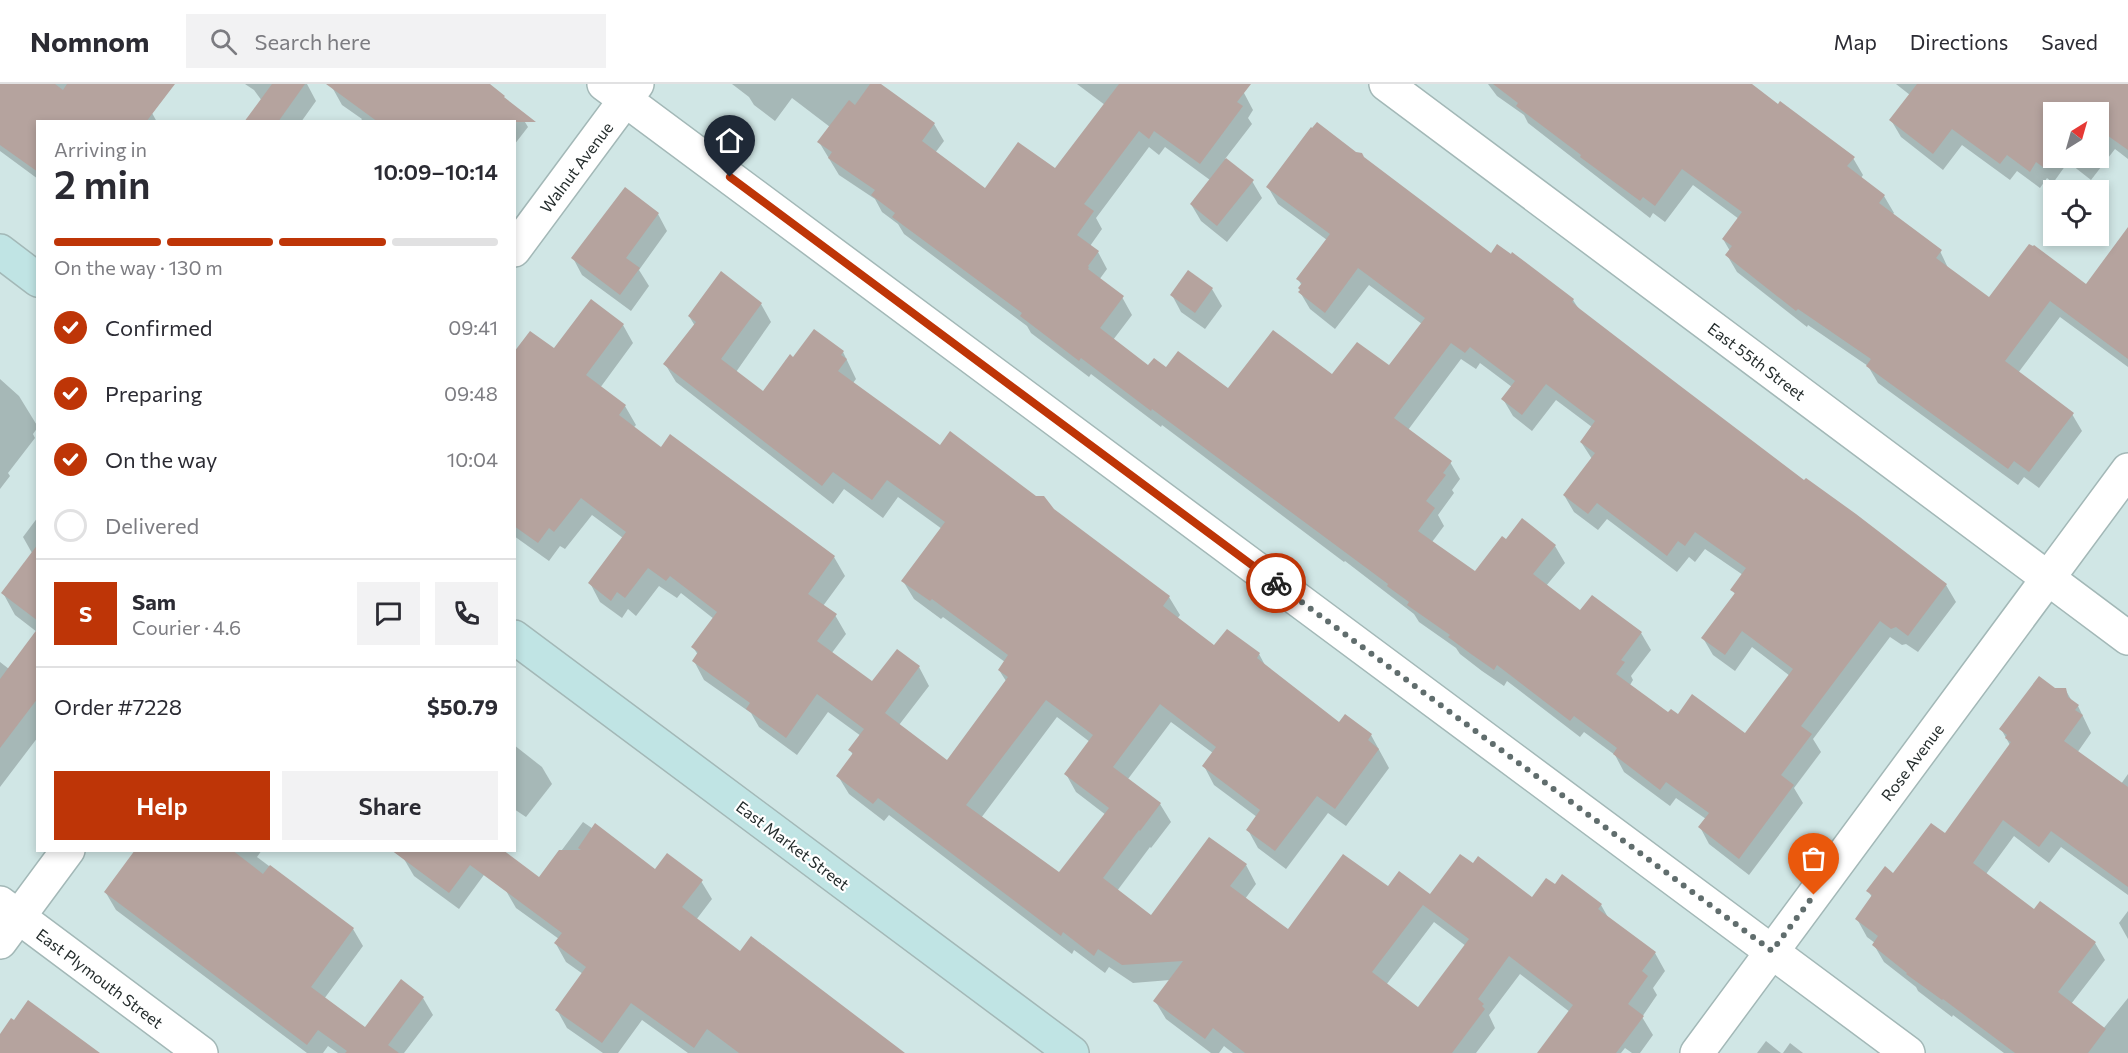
<!DOCTYPE html>
<html lang="en">
<head>
<meta charset="utf-8">
<style>
	:root { --surface:#fff; --page:#f2f2f3; --text:#2b2b33; --muted:#7c7c81; --line:#e1e1e2; --accent:#be3507 }
	body { margin:0; font-family:Commissioner,sans-serif; background:var(--page); color:var(--text); height:100vh; display:flex; flex-direction:column; font-size:22px; white-space:nowrap }
	* { box-sizing:border-box; margin:0 }
	p { font-size:20px; color:var(--muted) }
	.icon { flex:none; width:33px; height:33px; fill:none; stroke:currentColor; stroke-width:2; stroke-linecap:round; stroke-linejoin:round }
	.map { position:relative; flex:1; overflow:hidden }
	.panel { position:absolute; left:36px; top:36px; width:480px; height:732px; display:flex; flex-direction:column; background:var(--surface); border-radius:0px; box-shadow:0 3px 9px #0003 }
	.panel>* { flex:none }
	.needle { width:39px; rotate:37deg }
	.tools { position:absolute; left:2043px; top:18px; display:grid; gap:12px }
	.tools a { display:grid; place-items:center; width:66px; height:66px; border-radius:0px; background:var(--surface); box-shadow:0 3px 9px #0003; font-size:30px }
	.pin { position:absolute; display:grid; place-items:center; width:51px; height:51px; color:#fff; margin:-62px -26px; border-radius:50% 50% 50% 0; rotate:-45deg; box-shadow:0 0 6px #0007 }
	.pin .icon { rotate:45deg }
	.courier { position:absolute; display:grid; place-items:center; width:60px; height:60px; margin:-30px; border:4px solid #be3507; border-radius:50%; background:#fff; color:#222; box-shadow:0 2px 8px #0007 }
	.head em { font-style:normal; font-weight:600 }
	.head div { display:flex; flex-direction:column-reverse }
	.head { display:flex; align-items:center; justify-content:space-between; height:102px; padding:0 18px }
	h1 { font-size:39px; font-weight:600; line-height:45px }
	.bar { display:grid; grid-template-columns:repeat(4,1fr); gap:9px 6px; align-content:center; height:72px; padding:0 18px }
	.bar i { height:8px; border-radius:4px; background:var(--line) }
	.bar .active { background:var(--accent) }
	.bar p { grid-column:span 4 }
	.line { display:flex; align-items:center; gap:15px; padding:0 18px; border-top:2px solid var(--line) }
	.line div { flex:1 }
	.round { display:grid; place-items:center; flex:none; width:63px; height:63px; border-radius:0px; background:var(--page) }
	ol { padding:0 18px; list-style:none }
	li { display:flex; align-items:center; gap:18px; height:66px }
	li p { margin-inline-start:auto }
	li .icon { padding:6px; border-radius:50%; background:var(--accent); color:#fff; stroke-width:4 }
	li:last-child { color:var(--muted) }
	li i { width:33px; height:33px; border:3px solid var(--line); border-radius:50% }
	.primary-button { display:flex; gap:12px; margin-top:auto; padding:12px 18px }
	.primary-button a { flex:1; height:69px; border-radius:0px; background:var(--accent); color:#fff; font-size:24px; font-weight:600; line-height:69px; text-align:center }
	.primary-button a+a { background:var(--page); color:var(--text) }
	header { display:flex; align-items:center; gap:36px; box-sizing:border-box; height:84px; padding:0 30px; background:var(--surface); border-bottom:2px solid var(--line) }
	header strong { font-size:28px }
	nav { display:flex; gap:33px; margin-inline-start:auto; font-size:21px }
	.search { width:420px; height:54px; background:var(--page); display:flex; align-items:center; gap:15px; box-sizing:border-box; padding:0 21px; border-radius:0px; color:var(--muted); font-size:22px }
	.map>svg:first-child { display:block }
</style>
</head>
<body>
<header>
<strong>Nomnom</strong>
<div class="search"><svg class="icon" aria-label="search" viewBox="0 0 24 24"><circle cx="10" cy="10" r="6"/><path d="M15 15l6 6"/></svg>Search here</div>
<nav><a>Map</a><a>Directions</a><a>Saved</a></nav>
</header>
<div class="map">
<svg width="2128" height="969" viewBox="0 0 2128 969">
	<rect width="100%" height="100%" fill="#d0e6e5"/>
	<g fill="#0003" fill-rule="evenodd">
		<polygon points="0,0 109,0 152,29 157,38 38,38 38,95 0,67"/>
		<polygon points="245,0 307,0 316,17 301,38 259,38 262,17 254,6"/>
		<polygon points="334,0 483,0 517,25 528,43 514,61 514,38 360,38 362,35 342,21 332,3"/>
		<path d="M732,0H878L934,40L944,57L935,69L985,106L1055,86L1105,21L1077,0H1232L1244,9L1253,26L1248,34L1252,40L1225,75L1252,97L1262,114L1227,158L1201,137L1191,120L1210,96L1165,63L1159,71L1149,63L1096,134L1102,145L1090,162L1098,168L1107,185L1099,196L1122,213L1132,231L1113,256L1149,283L1166,285L1228,306L1389,283L1422,240L1369,201L1335,245L1310,225L1300,208L1302,202L1298,195L1327,156L1278,120L1268,103L1364,75L1491,171L1512,170L1573,216L1580,227L1804,398L1855,431L1946,501L1956,518L1918,568L1906,560L1902,561L1890,553L1813,655L1821,668L1794,704L1803,719L1749,791L1709,760L1700,743L1706,735L1676,714L1670,722L1624,688L1615,671L1584,648L1580,653L1507,597L1504,602L1482,587L1460,570L1456,564L1419,538L1414,530L1345,477L1344,478L1162,341L1161,343L1091,290L1089,293L1031,249L1027,242L904,150L898,140L882,128L875,115L839,91L819,58L830,43L792,14L775,37L754,21L749,13ZM1461,275L1476,285L1480,279L1512,303L1503,315L1513,332L1532,347L1556,316L1592,343L1581,358L1592,375L1564,411L1574,428L1598,446L1607,435L1677,488L1689,473L1695,478L1705,465L1743,491L1732,506L1735,510L1703,554L1713,571L1735,587L1752,563L1790,592L1745,651L1668,630L1630,601L1633,596L1631,592L1651,566L1641,549L1580,528L1546,502L1565,479L1555,462L1506,457L1475,490L1432,458L1444,442L1438,431L1454,409L1452,406L1460,395L1450,378L1408,346Z"/>
		<polygon points="1488,0 1720,0 1853,74 1863,91 1861,94 1884,112 1894,129 1892,131 1940,167 1949,186 1989,216 2086,202 2128,145 2128,283 2060,233 2018,289 2072,330 2082,347 2039,404 2024,393 2018,401 1878,299 1868,282 1808,241 1807,243 1737,188 1727,171 1730,167 1723,155 1739,135 1693,101 1665,138 1653,129 1650,134 1528,39 1524,31 1497,12"/>
		<path d="M1896,0H2120L2128,6V75L2115,65L2091,96L2068,78L2053,99L2047,94L2040,104L2017,87L2010,96L1962,61L1943,86L1901,53L1891,36L1910,11ZM2054,28H2098V74H2054Z"/>
		<polygon points="658,130 667,147 639,186 649,202 631,227 582,191 573,174"/>
		<polygon points="1212,205 1222,222 1205,245 1181,228 1172,211"/>
		<path d="M761,220L771,238L736,288L763,309L793,275L843,268L856,295L853,299L940,363L1053,426L1169,513L1180,531L1177,535L1215,563L1259,570L1266,583L1340,640L1371,651L1389,684L1346,742L1328,729L1286,785L1258,764L1248,746L1257,733L1214,701L1204,682L1213,669L1171,638L1128,695L1160,720L1171,738L1151,764L1150,763L1117,807L1151,833L1246,781L1256,800L1245,815L1289,848L1388,804L1430,812L1533,815L1555,802L1601,821L1609,835L1655,869L1665,887L1653,904L1657,911L1642,933L1653,951L1640,969H1632L1625,964L1621,969H1540L1570,928L1520,890L1489,931L1495,944L1476,969H1233L1224,962L1219,969H1211L1166,935L1155,917L1170,896L1133,899L1109,883L1105,889L1074,866L1072,870L889,731L884,737L849,710L838,692L853,671L850,666L861,652L828,628L797,671L759,643L751,629L704,596L694,577L698,571L693,563L714,535L681,509L677,514L659,502L636,532L628,525L622,534L600,518L590,499L623,454L592,431L565,465L560,462L549,477L514,452V270L554,266L623,241L633,259L600,304L625,322L636,341L633,344L661,365L834,473L845,492L823,522L835,531L846,550L831,570L872,600L919,583L929,602L899,641L947,678L1006,597L999,586L1005,578L943,533L941,535L914,515L903,497L942,445L898,413L883,434L844,405L833,420L676,298L665,280L695,242L689,232ZM1057,633L1090,658L1066,690L1076,708L1106,731L1059,790L981,734ZM1434,838L1466,862L1419,925L1386,901Z"/>
		<polygon points="0,295 19,312 38,343 33,350 35,354 8,389 10,392 0,405"/>
		<polygon points="38,433 38,653 0,703 0,578 9,585 37,548 15,531 3,509 32,469 23,453"/>
		<polygon points="2065,605 2073,619 2078,622 2091,649 2077,669 2121,700 2128,690 2128,811 2061,763 2049,779 2014,752 1986,790 2034,827 2095,859 2105,876 2071,920 2103,945 2128,914 2128,969 2004,969 1953,931 1952,933 1918,907 1916,903 1884,878 1874,861 1875,859 1867,853 1857,835 1872,813 1868,807 1894,791 1945,751 2010,661 2001,645 2055,606"/>
		<polygon points="514,661 542,683 552,700 526,733 514,725"/>
		<polygon points="583,738 655,787 701,797 712,815 696,836 740,869 903,969 688,969 642,936 618,969 603,969 567,944 557,926 583,890 566,878 556,860 559,855 516,824 505,805 540,795"/>
		<polygon points="138,766 262,766 257,773 353,845 363,862 324,915 365,945 423,914 433,931 404,969 338,969 328,962 323,969 307,969 116,826 106,809"/>
		<polygon points="411,766 489,784 459,825 414,792 404,775"/>
		<polygon points="2128,827 2128,855 2119,839"/>
		<polygon points="1766,957 1781,969 1757,969"/>
		<polygon points="1790,959 1803,969 1783,969"/>
	</g>
	<g fill="#b5a39e" fill-rule="evenodd">
		<polygon points="0,0 55,0 63,6 67,0 175,0 146,38 38,38 38,88 0,61"/>
		<polygon points="272,0 305,0 278,38 244,38"/>
		<polygon points="326,0 490,0 505,12 504,13 536,38 378,38"/>
		<path d="M870,0H881L935,39L922,57L985,104L1018,58L1055,84L1119,0H1251L1237,18L1243,22L1200,80L1154,47L1149,55L1139,47L1084,120L1094,127L1077,151L1099,167L1088,182L1089,183L1088,185L1124,212L1100,244L1148,281L1154,274L1166,283L1178,267L1228,304L1273,246L1332,290L1357,258L1389,281L1425,234L1358,184L1325,229L1298,208L1300,206L1298,204L1302,199L1296,195L1330,150L1266,103L1311,43L1312,44L1317,38L1356,68L1362,69L1364,73L1491,169L1497,160L1511,170L1512,168L1574,215L1572,218L1580,225L1679,301L1804,396L1806,394L1856,430L1947,500L1908,552L1896,543L1891,545L1880,537L1801,642L1812,650L1781,691L1794,701L1739,775L1698,743L1709,729L1666,698L1660,706L1613,670L1617,664L1574,632L1570,637L1497,581L1494,586L1471,570L1448,553L1450,551L1407,521L1409,518L1387,502L1388,500L1152,325L1151,327L1081,274L1079,277L1020,232L1022,229L892,133L895,129L871,111L875,106L828,74L832,68L817,58L849,16L855,21ZM1451,259L1465,269L1470,263L1515,297L1501,315L1522,331L1546,300L1595,337L1580,358L1595,369L1563,411L1588,430L1597,419L1667,472L1678,457L1685,462L1695,448L1746,484L1730,506L1735,509L1701,554L1725,571L1742,547L1793,585L1745,649L1692,610L1678,630L1671,625L1668,628L1616,590L1625,578L1621,576L1642,548L1592,511L1580,526L1533,490L1556,461L1522,434L1506,455L1502,452L1475,487L1418,447L1435,424L1426,417L1446,391L1443,389L1452,377L1394,334Z"/>
		<polygon points="1493,0 1752,0 1778,20 1780,17 1855,73 1847,82 1885,111 1879,119 1942,166 1936,174 1989,213 2029,160 2033,162 2034,161 2086,200 2128,143 2128,275 2050,217 2005,277 2074,329 2029,388 2014,377 2008,385 1866,282 1871,275 1798,225 1796,227 1725,171 1732,162 1722,155 1742,128 1682,85 1655,122 1643,113 1640,117 1580,73 1581,71 1516,22 1518,19"/>
		<polygon points="1917,0 2128,0 2128,66 2104,49 2098,57 2098,28 2054,28 2054,69 2043,83 2036,78 2030,88 2007,71 2000,80 1952,45 1933,70 1889,36"/>
		<polygon points="1226,74 1254,96 1217,142 1190,120"/>
		<polygon points="625,103 659,129 626,174 640,184 620,211 571,174"/>
		<polygon points="1188,186 1213,204 1195,229 1170,211"/>
		<path d="M721,187L762,219L721,275L763,307L790,270L793,273L814,245L844,267L841,271L847,275L838,287L940,361L950,347L1036,412H1044L1054,425L1170,512L1163,522L1214,561L1227,545L1260,569L1257,574L1339,638L1345,630L1372,650L1368,656L1379,665L1335,725L1317,712L1275,767L1246,746L1260,726L1202,682L1216,663L1160,620L1113,683L1161,719L1140,747L1139,746L1103,794L1151,831L1209,753L1247,780L1230,802L1288,845L1343,770L1388,802L1399,787L1430,810L1460,770L1473,779L1478,772L1532,813L1546,794L1555,800L1562,790L1602,820L1598,825L1656,868L1642,887L1648,892L1628,920L1644,932L1616,969H1537L1573,921L1509,872L1478,915L1484,920L1482,922L1485,925L1452,969H1245L1213,944L1205,955L1153,917L1183,877L1122,881L1098,865L1094,872L1063,848L1061,852L878,714L873,720L836,692L853,669L848,666L864,645L817,610L786,654L746,625L750,619L692,577L698,568L691,563L717,528L670,492L666,497L648,484L625,514L617,508L611,517L588,499L626,448L581,414L554,448L549,444L538,459L514,442V268L530,247L554,264L591,215L624,240L586,291L626,321L619,331L661,363L670,350L835,472L808,510L837,530L817,557L872,597L897,565L920,582L885,629L947,676L1008,593L998,586L1008,571L932,515L930,517L901,497L945,438L887,396L872,416L833,388L822,402L663,280L696,238L688,232ZM1046,616L1093,651L1064,690L1109,724L1059,788L966,721ZM1423,821L1469,855L1418,923L1372,888Z"/>
		<polygon points="38,460 38,537 1,509"/>
		<polygon points="38,544 38,614 0,664 0,595"/>
		<polygon points="2039,592 2055,604 2066,604 2068,613 2079,621 2075,626 2083,631 2064,657 2128,703 2128,803 2051,747 2039,763 2003,736 1973,779 2034,825 2040,817 2096,858 2058,908 2106,945 2088,969 2015,969 1943,915 1942,916 1906,890 1907,889 1872,861 1878,852 1855,835 1872,811 1866,807 1885,782 1893,789 1931,739 1945,749 2011,658 2005,654 2007,651 1999,645"/>
		<polygon points="595,739 655,785 667,769 703,796 682,823 740,867 751,852 905,969 739,969 707,945 694,964 631,919 602,959 555,926 586,883 554,859 562,849 470,781 449,809 391,766 503,766 539,793 559,766 581,766 578,764"/>
		<polygon points="135,766 232,766 263,790 270,781 354,844 311,903 365,943 401,895 424,913 388,961 399,969 345,969 347,967 318,946 307,961 104,808"/>
		<polygon points="28,916 100,969 0,969 0,950 11,934 14,936"/>
	</g>
	<g fill="none" stroke-linecap="round" stroke-linejoin="round">
		<defs>
			<g id="street">
				<polyline points="604,0 1908,969"/>
				<polyline points="1386,0 2128,554"/>
				<polyline points="514,166 637,0"/>
				<polyline points="0,819 201,969"/>
				<polyline points="0,858 68,766"/>
				<polyline points="1697,969 2128,386"/>
			</g>
			<g id="secondary">
				<polyline points="0,167 38,196"/>
				<polyline points="514,553 1072,969"/>
			</g>
		</defs>
		<use href="#street" stroke="#a3b8b7" stroke-width="36"/>
		<use href="#secondary" stroke="#a3b8b7" stroke-width="36"/>
		<use href="#street" stroke="#fff" stroke-width="33"/>
		<use href="#secondary" stroke="#c0e4e4" stroke-width="33"/>
	</g>
	<g fill="none" stroke-linecap="round" stroke-linejoin="round">
		<polyline stroke="#606d6d" stroke-width="6" stroke-dasharray="0 10.8" points="1276,499 1772,867 1814,811"/>
		<polyline stroke="#be3507" stroke-width="8" points="730,93 1276,499"/>
	</g>
	<g text-anchor="middle" dominant-baseline="central" stroke-width="4.5" stroke-linejoin="round" paint-order="stroke">
		<g font-size="16" fill="#242c2c" stroke="#fff">
			<text transform="translate(576 83) rotate(-53)">Walnut Avenue</text>
			<text transform="translate(1757 277) rotate(37)">East 55th Street</text>
			<text transform="translate(1912 678) rotate(-53)">Rose Avenue</text>
			<text transform="translate(793 761) rotate(37)">East Market Street</text>
			<text transform="translate(100 894) rotate(37)">East Plymouth Street</text>
		</g>
	</g>
</svg>
<div class="tools">
<a><svg class="needle" viewBox="-14 -14 28 28"><path d="M0-13l5 13h-10z" fill="#e53935"/><path d="M0 13l5-13h-10z" fill="#7c7c81"/></svg></a>
<a><svg class="icon" aria-label="locate" viewBox="0 0 24 24"><circle cx="12" cy="12" r="6"/><path d="M12 2v4M12 18v4M2 12h4M18 12h4"/></svg></a>
</div>
<div class="pin" style="left:1814px;top:811px;background:#ea580c"><svg class="icon" aria-label="bag" viewBox="0 0 24 24"><path d="M5 8h14l-1 12H6zM9 8a3 3 0 0 1 6 0"/></svg></div>
<div class="pin" style="left:730px;top:93px;background:#1f2937"><svg class="icon" aria-label="home" viewBox="0 0 24 24"><path d="M3 11l9-7 9 7M6 9v11h12V9"/></svg></div>
<div class="courier" style="left:1276px;top:499px"><svg class="icon" aria-label="bike" viewBox="0 0 24 24"><circle cx="6" cy="16" r="4"/><circle cx="18" cy="16" r="4"/><path d="M6 16l4-8h5l3 8M10 8l3 8H6M13 5h3"/></svg></div>
<section class="panel">
<div class="head"><div><h1>2 min</h1><p>Arriving in</p></div><em>10:09–10:14</em></div>
<div class="bar"><i class="active"></i><i class="active"></i><i class="active"></i><i></i><p>On the way · 130 m</p></div>
<ol>
<li><svg class="icon" aria-label="check" viewBox="0 0 24 24"><path d="M5 12l5 5 9-10"/></svg>Confirmed<p>09:41</p></li>
<li><svg class="icon" aria-label="check" viewBox="0 0 24 24"><path d="M5 12l5 5 9-10"/></svg>Preparing<p>09:48</p></li>
<li><svg class="icon" aria-label="check" viewBox="0 0 24 24"><path d="M5 12l5 5 9-10"/></svg>On the way<p>10:04</p></li>
<li><i></i>Delivered</li>
</ol>
<div class="line" style="height:108px"><b class="round" style="background:var(--accent);color:#fff">S</b><div><b>Sam</b><p>Courier · 4.6</p></div><a class="round"><svg class="icon" aria-label="chat" viewBox="0 0 24 24"><path d="M4 5h16v11H9l-5 4z"/></svg></a><a class="round"><svg class="icon" aria-label="phone" viewBox="0 0 24 24"><path d="M5 4h4l2 5-3 2q2 4 5 5l2-3 5 2v4C11 20 4 13 5 4z"/></svg></a></div>
<div class="line" style="height:78px"><div>Order #7228</div><b>$50.79</b></div>
<div class="primary-button"><a>Help</a><a>Share</a></div>
</section>
</div>
</body>
</html>
